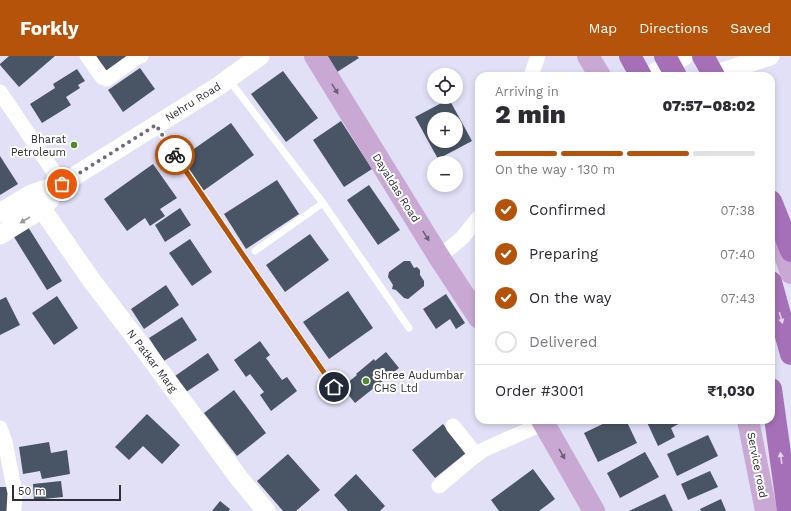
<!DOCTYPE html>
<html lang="en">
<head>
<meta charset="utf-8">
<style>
	:root { --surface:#fff; --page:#f7f7f7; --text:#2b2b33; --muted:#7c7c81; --line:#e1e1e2; --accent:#b45309 }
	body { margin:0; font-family:"Work Sans",sans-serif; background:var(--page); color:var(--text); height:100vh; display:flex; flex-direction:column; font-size:15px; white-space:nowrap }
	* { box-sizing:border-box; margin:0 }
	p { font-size:13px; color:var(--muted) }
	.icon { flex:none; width:22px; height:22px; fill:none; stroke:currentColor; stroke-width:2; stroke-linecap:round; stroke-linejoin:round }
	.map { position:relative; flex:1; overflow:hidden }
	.sheet { position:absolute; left:475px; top:16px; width:300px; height:352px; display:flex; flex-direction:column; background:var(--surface); border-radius:12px; box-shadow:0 2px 6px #0003 }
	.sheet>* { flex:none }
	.tools { position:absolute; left:427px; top:12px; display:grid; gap:8px }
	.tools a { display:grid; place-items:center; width:36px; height:36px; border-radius:50%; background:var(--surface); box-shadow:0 2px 6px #0003; font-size:20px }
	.scale { position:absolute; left:12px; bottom:10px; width:109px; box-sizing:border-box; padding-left:4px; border:2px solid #2f2f37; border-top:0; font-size:11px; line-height:14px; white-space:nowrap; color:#2f2f37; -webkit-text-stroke:3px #fff; paint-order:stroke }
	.pin { position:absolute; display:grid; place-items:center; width:34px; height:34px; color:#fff; margin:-17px; border:2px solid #fff; border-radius:50%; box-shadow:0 1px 4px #0007 }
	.courier { position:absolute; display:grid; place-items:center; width:40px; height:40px; margin:-20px; border:3px solid #b45309; border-radius:50%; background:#fff; color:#222; box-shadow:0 1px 5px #0007 }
	.overview em { font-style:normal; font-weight:800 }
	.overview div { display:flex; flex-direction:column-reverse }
	.overview { display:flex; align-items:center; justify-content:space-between; height:68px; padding:0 20px }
	h1 { font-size:26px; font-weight:800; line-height:30px }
	.bar { display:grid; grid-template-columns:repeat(4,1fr); gap:6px 4px; align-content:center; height:48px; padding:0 20px }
	.bar i { height:5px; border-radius:3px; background:var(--line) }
	.bar .on { background:var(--accent) }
	.bar p { grid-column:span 4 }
	.line { display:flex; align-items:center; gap:10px; padding:0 20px; border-top:1px solid var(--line) }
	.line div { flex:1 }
	ol { padding:0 20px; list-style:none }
	li { display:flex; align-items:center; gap:12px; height:44px }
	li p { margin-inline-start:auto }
	li .icon { padding:4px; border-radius:50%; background:var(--accent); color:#fff; stroke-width:4 }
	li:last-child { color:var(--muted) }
	li i { width:22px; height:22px; border:2px solid var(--line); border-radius:50% }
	header { display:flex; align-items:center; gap:24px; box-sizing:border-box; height:56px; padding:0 20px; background:var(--accent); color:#fff }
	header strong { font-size:19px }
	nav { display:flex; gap:22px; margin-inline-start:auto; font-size:14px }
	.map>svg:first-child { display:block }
</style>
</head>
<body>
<header>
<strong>Forkly</strong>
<nav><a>Map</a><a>Directions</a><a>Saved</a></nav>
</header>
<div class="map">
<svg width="791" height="455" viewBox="0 0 791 455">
	<rect width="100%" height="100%" fill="#e1e0f6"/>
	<g fill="#495464" fill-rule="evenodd">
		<polygon points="9,0 55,0 19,31 0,9 0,8"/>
		<polygon points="95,0 130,0 106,16"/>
		<polygon points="322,0 357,0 359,2 334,18"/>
		<polygon points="140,12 155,33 123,56 108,34"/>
		<polygon points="77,13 85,25 78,29 80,32 66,41 71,49 42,67 30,48 55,32 53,28"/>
		<polygon points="283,15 318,62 286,86 251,38"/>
		<path d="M449,43L472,85L438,103L415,61ZM434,63H456V85H434Z"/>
		<polygon points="341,65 372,113 344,131 313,84"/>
		<polygon points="231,67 254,99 203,135 181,102"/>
		<polygon points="0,100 18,128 0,139"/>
		<polygon points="153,108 177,142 160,153 165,160 150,170 145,162 127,175 104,143"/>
		<polygon points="277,124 299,158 246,193 224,158"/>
		<polygon points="369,129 400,174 378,189 347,144"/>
		<polygon points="180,152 191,169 165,186 155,169"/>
		<polygon points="28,171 62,225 47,234 14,181"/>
		<polygon points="310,178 329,204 285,236 266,209"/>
		<polygon points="190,183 212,216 192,230 169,197"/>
		<polygon points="404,205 410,205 414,212 417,211 420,214 420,219 424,225 424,230 408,243 404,242 396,234 392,233 393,229 388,221 389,216"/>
		<polygon points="166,229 179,249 144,273 131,253"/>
		<polygon points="348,235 373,272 329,303 303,266"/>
		<polygon points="446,238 465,267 456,273 450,263 436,273 423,253"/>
		<polygon points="57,240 78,272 54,289 32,257"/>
		<polygon points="6,241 20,269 0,279 0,244"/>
		<polygon points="182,261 197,284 164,305 149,282"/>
		<polygon points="260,285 270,299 266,302 282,324 287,321 297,335 271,355 260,339 264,336 250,318 246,321 234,304"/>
		<polygon points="386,296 399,312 355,347 342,331 357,319 356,318 374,303 375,305"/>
		<polygon points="208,297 219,314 186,336 175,320"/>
		<polygon points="234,334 266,377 237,400 204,357"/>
		<polygon points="147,358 180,389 162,408 143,390 129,404 115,391"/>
		<polygon points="611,364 626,364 637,387 598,406 584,377"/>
		<polygon points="646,364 686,364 671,372 675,381 658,390"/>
		<polygon points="443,368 466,397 435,422 412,394"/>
		<polygon points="708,379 718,400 677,420 667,398"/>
		<polygon points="49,386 51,397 67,394 70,418 42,423 40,415 23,418 19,391"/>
		<polygon points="645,396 659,421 620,442 607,417"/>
		<polygon points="288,398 320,434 296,455 283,455 257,425"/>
		<polygon points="533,413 555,443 539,455 499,455 491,444"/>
		<polygon points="710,415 718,431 688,444 681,428"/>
		<polygon points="356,418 385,450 380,455 348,455 334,439"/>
		<polygon points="61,425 63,441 34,444 33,428"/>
		<polygon points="0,431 11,431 9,455 0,455"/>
		<polygon points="665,438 673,455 629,455"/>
		<polygon points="721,443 726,455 701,455 700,453"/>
		<polygon points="220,445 230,453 229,455 212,455"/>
	</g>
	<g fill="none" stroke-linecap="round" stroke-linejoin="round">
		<g stroke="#fff" stroke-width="7">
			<polyline points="229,24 323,147 409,272"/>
			<polyline points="156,70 245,202 334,331"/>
			<polyline points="255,195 323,147"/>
		</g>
		<g stroke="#fff" stroke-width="15">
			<polyline points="87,0 102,21 107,23 138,1 141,0"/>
			<polyline points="531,20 538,0"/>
			<polyline points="0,36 62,128"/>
			<polyline points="439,201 462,182 479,161"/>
			<polyline points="453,370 476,399"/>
			<polyline points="0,372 5,386 15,437 14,455"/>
			<polyline points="439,430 471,403 483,394 544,367"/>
		</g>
		<g stroke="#fff" stroke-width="19">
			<polyline points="649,20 684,0"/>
			<polyline points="711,20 770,0"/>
			<polyline points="42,153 92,225 144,293 239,422 266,455"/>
			<polyline points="0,157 31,138 62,128 217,31 260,0"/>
			<polyline points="0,179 42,153 50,143"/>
		</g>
		<g stroke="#c9a9d4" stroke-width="22">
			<polyline points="315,0 439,201 479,262"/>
			<polyline points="588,0 600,20"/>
			<polyline points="777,177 785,199 791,217"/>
			<polyline points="542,364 594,455"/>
			<polyline points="748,364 766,455"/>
		</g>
		<g stroke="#a570b7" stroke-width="22">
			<polyline points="630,0 641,20"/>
			<polyline points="665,0 676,20"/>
			<polyline points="703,0 714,20"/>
			<polyline points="771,145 791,195"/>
			<polyline points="771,226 791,298"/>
			<polyline points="771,333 788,455"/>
		</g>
	</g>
	<defs><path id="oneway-solid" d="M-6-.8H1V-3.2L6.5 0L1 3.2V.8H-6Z"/></defs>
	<g fill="#6d6076">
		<use href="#oneway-solid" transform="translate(335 33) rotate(58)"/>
		<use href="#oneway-solid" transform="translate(426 180) rotate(58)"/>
		<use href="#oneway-solid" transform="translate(562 398) rotate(60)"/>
	</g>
	<use fill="#97979b" href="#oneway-solid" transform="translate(25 164) rotate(148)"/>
	<g fill="#e4d4e9">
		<use href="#oneway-solid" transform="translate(781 262) rotate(74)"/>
		<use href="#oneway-solid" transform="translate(781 402) rotate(-98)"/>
	</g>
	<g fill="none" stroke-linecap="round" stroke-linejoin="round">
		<polyline stroke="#6d6d7a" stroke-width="4" stroke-dasharray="0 7.2" points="62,128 156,69 175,99"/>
		<polyline stroke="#b45309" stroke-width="5" points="175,99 245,202 334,331"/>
	</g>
	<g fill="#4f8b29" stroke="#fff" stroke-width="1.5">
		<circle cx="74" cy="89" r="4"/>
		<circle cx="366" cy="325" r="4"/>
	</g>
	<g text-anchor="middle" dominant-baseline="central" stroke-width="4" stroke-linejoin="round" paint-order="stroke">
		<g font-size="11" fill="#2f2f37" stroke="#fff">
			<text transform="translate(193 46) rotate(-32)">Nehru Road</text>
			<text transform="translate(396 132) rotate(58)">Dayaldas Road</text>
			<text transform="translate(152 305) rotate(53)">N Patkar Marg</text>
			<text transform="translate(757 409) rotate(79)">Service road</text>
		</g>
		<g font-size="11" fill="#2f2f37" stroke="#fff" text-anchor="end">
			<text x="66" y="83">Bharat<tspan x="66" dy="13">Petroleum</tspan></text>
			<text x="374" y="319" text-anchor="start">Shree Audumbar<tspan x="374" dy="13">CHS Ltd</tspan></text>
		</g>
	</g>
</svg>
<div class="tools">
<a><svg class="icon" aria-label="locate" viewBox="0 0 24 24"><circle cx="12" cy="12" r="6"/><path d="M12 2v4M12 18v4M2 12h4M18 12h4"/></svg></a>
<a>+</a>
<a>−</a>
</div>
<div class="scale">50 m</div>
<div class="pin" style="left:62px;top:128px;background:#ea580c"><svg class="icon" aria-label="bag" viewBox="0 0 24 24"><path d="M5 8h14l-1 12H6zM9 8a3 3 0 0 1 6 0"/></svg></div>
<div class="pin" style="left:334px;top:331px;background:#1f2937"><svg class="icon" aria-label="home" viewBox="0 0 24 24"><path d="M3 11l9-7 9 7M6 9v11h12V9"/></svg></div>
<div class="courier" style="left:175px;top:99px"><svg class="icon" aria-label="bike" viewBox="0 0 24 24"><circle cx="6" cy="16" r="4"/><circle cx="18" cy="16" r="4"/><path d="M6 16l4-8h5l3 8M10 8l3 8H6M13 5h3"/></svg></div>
<section class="sheet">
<div class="overview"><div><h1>2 min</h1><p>Arriving in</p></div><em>07:57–08:02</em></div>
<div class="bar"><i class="on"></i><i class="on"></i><i class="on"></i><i></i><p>On the way · 130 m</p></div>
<ol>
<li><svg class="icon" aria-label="check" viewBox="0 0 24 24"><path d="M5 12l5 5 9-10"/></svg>Confirmed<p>07:38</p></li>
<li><svg class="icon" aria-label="check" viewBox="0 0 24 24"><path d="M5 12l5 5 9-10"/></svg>Preparing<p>07:40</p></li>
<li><svg class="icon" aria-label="check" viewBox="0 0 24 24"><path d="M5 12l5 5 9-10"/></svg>On the way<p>07:43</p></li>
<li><i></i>Delivered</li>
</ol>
<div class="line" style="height:52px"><div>Order #3001</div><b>₹1,030</b></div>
</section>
</div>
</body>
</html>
